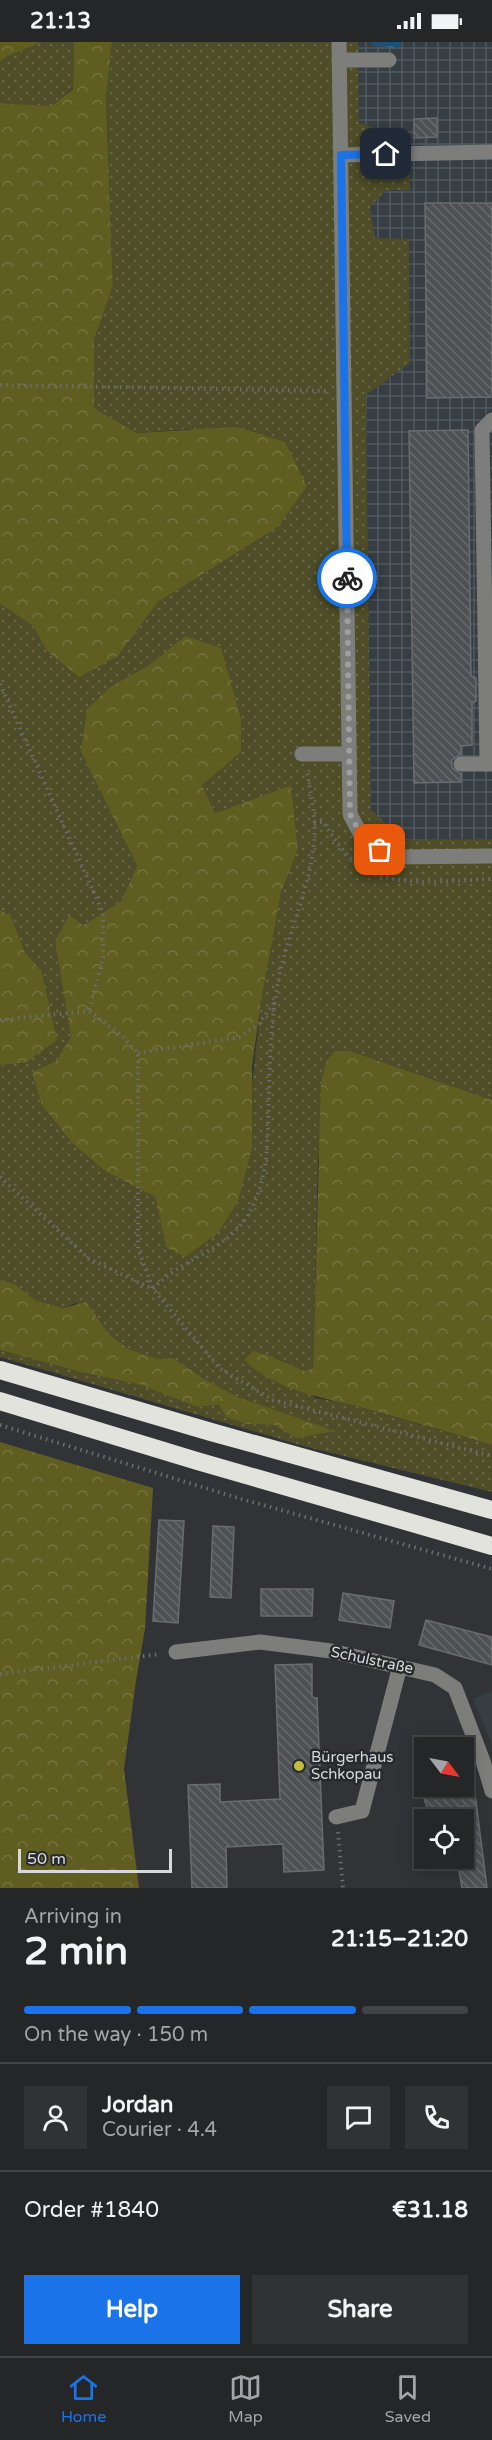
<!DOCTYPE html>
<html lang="en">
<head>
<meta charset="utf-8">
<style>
	:root { --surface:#252628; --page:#313234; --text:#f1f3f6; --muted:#a3a5a8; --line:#424345; --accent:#1a73e8 }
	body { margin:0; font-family:"Varela Round",sans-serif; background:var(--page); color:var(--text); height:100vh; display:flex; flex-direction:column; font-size:22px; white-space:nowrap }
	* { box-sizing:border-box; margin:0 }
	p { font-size:20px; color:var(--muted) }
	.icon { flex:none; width:33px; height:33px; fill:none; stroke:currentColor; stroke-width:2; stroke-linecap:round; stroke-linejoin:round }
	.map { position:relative; height:1846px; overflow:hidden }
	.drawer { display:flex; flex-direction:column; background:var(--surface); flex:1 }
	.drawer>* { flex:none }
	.needle { width:39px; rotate:122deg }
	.buttons { position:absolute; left:414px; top:1695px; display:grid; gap:12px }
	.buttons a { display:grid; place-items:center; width:60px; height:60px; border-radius:0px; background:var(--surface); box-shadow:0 3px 15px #0003,0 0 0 2px var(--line); font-size:30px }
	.scale { position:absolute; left:18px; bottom:15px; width:154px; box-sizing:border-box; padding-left:6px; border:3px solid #d7d9da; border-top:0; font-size:16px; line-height:21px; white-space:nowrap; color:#d7d9da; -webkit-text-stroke:4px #272a2c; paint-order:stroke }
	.pin { position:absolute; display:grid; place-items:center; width:51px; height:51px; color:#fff; margin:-26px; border-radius:12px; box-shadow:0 3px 9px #0006 }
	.courier { position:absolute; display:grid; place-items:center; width:60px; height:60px; margin:-30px; border:4px solid #1a73e8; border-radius:50%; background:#fff; color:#222; box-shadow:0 2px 8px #0007 }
	.overview em { font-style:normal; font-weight:800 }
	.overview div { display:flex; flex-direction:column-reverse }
	.overview { display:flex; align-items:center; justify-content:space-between; height:102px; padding:0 24px }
	h1 { font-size:39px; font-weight:800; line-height:45px }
	.bar { display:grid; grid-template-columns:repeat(4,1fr); gap:9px 6px; align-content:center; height:72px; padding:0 24px }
	.bar i { height:8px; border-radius:4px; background:var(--line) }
	.bar .active { background:var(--accent) }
	.bar p { grid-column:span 4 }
	.line { display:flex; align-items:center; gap:15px; padding:0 24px; border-top:2px solid var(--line) }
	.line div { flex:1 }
	.round { display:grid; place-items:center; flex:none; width:63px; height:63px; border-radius:0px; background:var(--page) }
	.cta { display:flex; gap:12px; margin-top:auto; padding:12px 24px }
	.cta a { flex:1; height:69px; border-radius:0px; background:var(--accent); color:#fff; font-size:24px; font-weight:800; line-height:69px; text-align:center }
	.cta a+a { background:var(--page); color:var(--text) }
	.status { display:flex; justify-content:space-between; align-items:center; height:42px; padding:0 30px; background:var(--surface); direction:ltr }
	.status svg { height:16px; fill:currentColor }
	.menu { display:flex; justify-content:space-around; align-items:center; height:84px; border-top:2px solid var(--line); background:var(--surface); font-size:16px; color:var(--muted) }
	.menu a { display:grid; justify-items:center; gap:3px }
	.menu .active { color:var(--accent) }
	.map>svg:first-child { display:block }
</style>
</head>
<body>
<div class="status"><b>21:13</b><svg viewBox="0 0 49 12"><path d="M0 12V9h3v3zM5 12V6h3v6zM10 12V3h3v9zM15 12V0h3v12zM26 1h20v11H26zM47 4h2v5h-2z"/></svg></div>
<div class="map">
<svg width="492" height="1846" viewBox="0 0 492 1846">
	<defs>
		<pattern id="industrial-grid" width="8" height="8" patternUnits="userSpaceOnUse" patternTransform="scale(1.5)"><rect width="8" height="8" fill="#363e44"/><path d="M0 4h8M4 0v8" fill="none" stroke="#52595e"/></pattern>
		<pattern id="grass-dots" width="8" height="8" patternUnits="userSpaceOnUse" patternTransform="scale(1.5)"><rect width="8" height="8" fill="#4e4d28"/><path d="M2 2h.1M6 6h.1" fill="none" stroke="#676647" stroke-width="1.8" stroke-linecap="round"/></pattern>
		<pattern id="forest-crowns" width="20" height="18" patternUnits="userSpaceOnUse" patternTransform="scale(1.5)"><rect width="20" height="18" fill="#5f5d20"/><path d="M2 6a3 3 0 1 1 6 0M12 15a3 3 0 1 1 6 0" fill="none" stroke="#757440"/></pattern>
		<pattern id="water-waves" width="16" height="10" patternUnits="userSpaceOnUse" patternTransform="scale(1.5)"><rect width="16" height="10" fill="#1c5175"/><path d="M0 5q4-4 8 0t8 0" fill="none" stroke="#3c6988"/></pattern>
		<pattern id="building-back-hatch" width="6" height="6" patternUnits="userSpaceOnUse" patternTransform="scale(1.5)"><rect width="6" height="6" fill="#4e5154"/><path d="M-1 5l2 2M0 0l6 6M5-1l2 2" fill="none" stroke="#67696c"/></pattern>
	</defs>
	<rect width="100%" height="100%" fill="#313336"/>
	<polygon fill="#363e44" points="492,1649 492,1702 473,1657"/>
	<polygon fill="url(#industrial-grid)" points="358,0 492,0 492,797 404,798 371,769 366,353 409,197 375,197 370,165 386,148 410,147 409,100 359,80"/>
	<g fill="url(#grass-dots)" fill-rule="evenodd">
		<polygon points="43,0 74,0 73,46 51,64 0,61 0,20 8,14"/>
		<path d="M112,0H358L359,80L409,100L410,148H386L370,165L375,196L409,197L410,321L366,353L371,768L404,798L492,797V1058L352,1009H335L318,1118L313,1326L305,1329L274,1315L315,1356L345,1361L492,1403V1450L307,1405L0,1315V1308L80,1330L141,1343L197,1365L219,1363L247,1382L274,1383L297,1395L333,1389L238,1355L206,1338L173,1316L159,1317L129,1307L111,1294L96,1273L76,1261L63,1266L35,1258L15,1242L0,1238V1023L25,1021L41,928L25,912L11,874L0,868V562L33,584L47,609L118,614L158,560L278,485L189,387L137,391L94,366V298L113,244L106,58ZM185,594L202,743L215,771L291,743L298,807L281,851L274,889L261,960L251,1052L166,1205L155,1155L105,1129L73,1102L32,1030L56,1019L71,995L55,900L121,859L137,824L81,710L110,645L149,623Z"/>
	</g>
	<g fill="url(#forest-crowns)">
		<polygon points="0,0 43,0 8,14 0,20"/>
		<polygon points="74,0 112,0 106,58 113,244 94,298 94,366 137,391 236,385 285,400 307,444 278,485 158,560 118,614 79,635 47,609 33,584 0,562 0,61 51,64 73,47"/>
		<polygon points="185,594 221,606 241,677 241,710 202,743 215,771 291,743 298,807 281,851 261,960 252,1025 252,1106 238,1159 218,1191 185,1215 166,1205 155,1155 105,1129 73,1102 42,1063 32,1030 56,1019 71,995 55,900 69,873 83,883 121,859 137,824 81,710 87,667 110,645 149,623"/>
		<polygon points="0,868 11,874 25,911 41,928 57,998 25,1021 0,1023"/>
		<path d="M335,1009H351L492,1058V1403C449,1390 406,1378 363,1366C322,1355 276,1349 244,1318L253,1309L273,1315L305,1329L313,1326L321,1041L327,1018Z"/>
		<polygon points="0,1238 15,1242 35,1258 63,1266 86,1260 111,1294 129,1307 159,1317 173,1316 206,1338 238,1355 335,1389 297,1396 274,1383 247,1382 226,1375 219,1363 197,1365 141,1343 80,1330 0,1308"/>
		<polygon points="0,1400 153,1446 145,1587 136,1639 124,1727 139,1846 0,1846"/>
	</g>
	<polygon fill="url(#water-waves)" points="372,0 402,0 398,6 373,4"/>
	<g fill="url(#building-back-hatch)" stroke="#696c6f" stroke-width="1.5">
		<polygon points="437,76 437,95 414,96 414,77"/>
		<polygon points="425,161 492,161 492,355 427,356"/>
		<polygon points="468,388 471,634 476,636 476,659 472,661 472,703 461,704 461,712 452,718 452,726 461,732 461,740 414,741 409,389"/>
		<polygon points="159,1478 184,1479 178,1581 153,1579"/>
		<polygon points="213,1484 234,1485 231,1556 210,1555"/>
		<polygon points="261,1547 313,1547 312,1574 261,1574"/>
		<polygon points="343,1551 394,1559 390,1586 339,1578"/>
		<polygon points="426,1578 492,1595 492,1623 419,1603"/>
		<polygon points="312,1622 312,1655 317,1656 324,1828 284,1830 283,1802 226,1805 227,1846 192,1846 188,1743 220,1742 220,1760 280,1757 275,1623"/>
		<polygon points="420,1744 474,1744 487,1846 462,1846 457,1816 464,1816 464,1764 430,1775"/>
	</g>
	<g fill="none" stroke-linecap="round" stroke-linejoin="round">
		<g stroke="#6b6d6f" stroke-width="4" stroke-dasharray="1.5 4.5" stroke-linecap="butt">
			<polyline points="0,343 329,349"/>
			<polyline points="0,642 103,871 103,915 89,969"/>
			<path d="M314,780H323C334,796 345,815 363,826C397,847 453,838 492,837"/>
			<polyline points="0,978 89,969 121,993 138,1011 138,1207 153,1247 219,1326 273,1358 492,1414"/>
			<polyline points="138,1011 239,995 259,982 274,961"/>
			<path d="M0,1135L89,1217L153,1247C179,1218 220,1211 244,1179C259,1158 265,1131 267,1106C270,1053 268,999 277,946C285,897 309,851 314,801C317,777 310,751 307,728"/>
			<polyline points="0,1383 238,1456 492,1527"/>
			<polyline points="0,1632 160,1612"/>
			<polyline points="338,1790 343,1846"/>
		</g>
		<g stroke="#7d7d7b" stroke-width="15">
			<polyline points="339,0 350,772 365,801 394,815 492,814"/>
			<polyline points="339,18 389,18"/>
			<polyline points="341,113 492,110"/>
			<polyline points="302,712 349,712"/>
			<polyline points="461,722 492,722"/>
			<polyline points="487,722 482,388 492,378"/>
			<polyline points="176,1610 260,1600 331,1609 435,1633 455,1646 483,1719 492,1749"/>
			<polyline points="336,1775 362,1769 400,1624"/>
		</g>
		<g stroke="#e3e3de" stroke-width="18">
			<polyline points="0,1328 211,1390 492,1468"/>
			<polyline points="0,1359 197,1419 492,1504"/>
		</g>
	</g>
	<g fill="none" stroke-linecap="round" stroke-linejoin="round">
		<polyline stroke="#9d9fa1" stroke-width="6" stroke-dasharray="0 10.8" points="347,536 350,772 365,801 380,808"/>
		<polyline stroke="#1a73e8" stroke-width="8" points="347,536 341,113 386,112"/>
	</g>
	<circle fill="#c2bd3f" stroke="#272a2c" stroke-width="2" cx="299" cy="1724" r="6"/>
	<g text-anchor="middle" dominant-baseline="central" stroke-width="5" stroke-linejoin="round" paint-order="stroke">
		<g font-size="15" fill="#d7d9da" stroke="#272a2c">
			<text transform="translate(372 1618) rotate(12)">Schulstraße</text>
		</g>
		<g font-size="15" fill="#d7d9da" stroke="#272a2c" text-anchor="start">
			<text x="311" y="1715">Bürgerhaus<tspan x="311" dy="17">Schkopau</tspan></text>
		</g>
	</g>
</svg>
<div class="buttons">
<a><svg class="needle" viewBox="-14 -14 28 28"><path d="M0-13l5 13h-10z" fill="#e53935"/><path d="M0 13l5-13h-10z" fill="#a3a5a8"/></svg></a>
<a><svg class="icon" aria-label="locate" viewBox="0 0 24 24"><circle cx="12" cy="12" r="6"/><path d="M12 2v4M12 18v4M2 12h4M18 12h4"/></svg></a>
</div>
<div class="scale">50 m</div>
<div class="pin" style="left:380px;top:808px;background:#ea580c"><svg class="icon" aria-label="bag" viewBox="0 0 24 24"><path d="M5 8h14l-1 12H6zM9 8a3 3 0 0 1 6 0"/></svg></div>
<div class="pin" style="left:386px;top:112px;background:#1f2937"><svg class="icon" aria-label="home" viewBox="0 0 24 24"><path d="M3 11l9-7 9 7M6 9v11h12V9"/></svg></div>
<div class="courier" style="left:347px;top:536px"><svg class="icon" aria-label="bike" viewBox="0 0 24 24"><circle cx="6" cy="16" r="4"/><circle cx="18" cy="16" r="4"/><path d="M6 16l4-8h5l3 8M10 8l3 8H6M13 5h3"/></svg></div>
</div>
<section class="drawer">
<div class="overview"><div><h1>2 min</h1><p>Arriving in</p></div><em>21:15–21:20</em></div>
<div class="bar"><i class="active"></i><i class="active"></i><i class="active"></i><i></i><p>On the way · 150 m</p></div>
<div class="line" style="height:108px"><a class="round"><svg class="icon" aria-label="person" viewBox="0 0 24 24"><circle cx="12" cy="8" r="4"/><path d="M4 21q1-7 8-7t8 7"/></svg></a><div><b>Jordan</b><p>Courier · 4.4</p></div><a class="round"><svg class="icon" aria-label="chat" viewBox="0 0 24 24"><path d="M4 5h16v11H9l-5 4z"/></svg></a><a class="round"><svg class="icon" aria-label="phone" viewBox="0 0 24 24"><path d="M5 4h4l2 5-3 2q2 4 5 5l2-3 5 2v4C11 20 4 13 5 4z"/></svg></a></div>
<div class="line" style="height:78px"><div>Order #1840</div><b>€31.18</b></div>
<div class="cta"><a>Help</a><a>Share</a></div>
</section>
<nav class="menu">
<a class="active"><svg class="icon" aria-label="home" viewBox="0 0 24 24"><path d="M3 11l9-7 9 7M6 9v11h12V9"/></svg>Home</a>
<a><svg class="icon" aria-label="map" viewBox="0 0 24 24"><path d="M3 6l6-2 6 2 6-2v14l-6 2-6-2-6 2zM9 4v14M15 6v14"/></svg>Map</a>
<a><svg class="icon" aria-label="saved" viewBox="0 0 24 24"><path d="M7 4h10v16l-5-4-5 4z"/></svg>Saved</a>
</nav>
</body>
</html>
